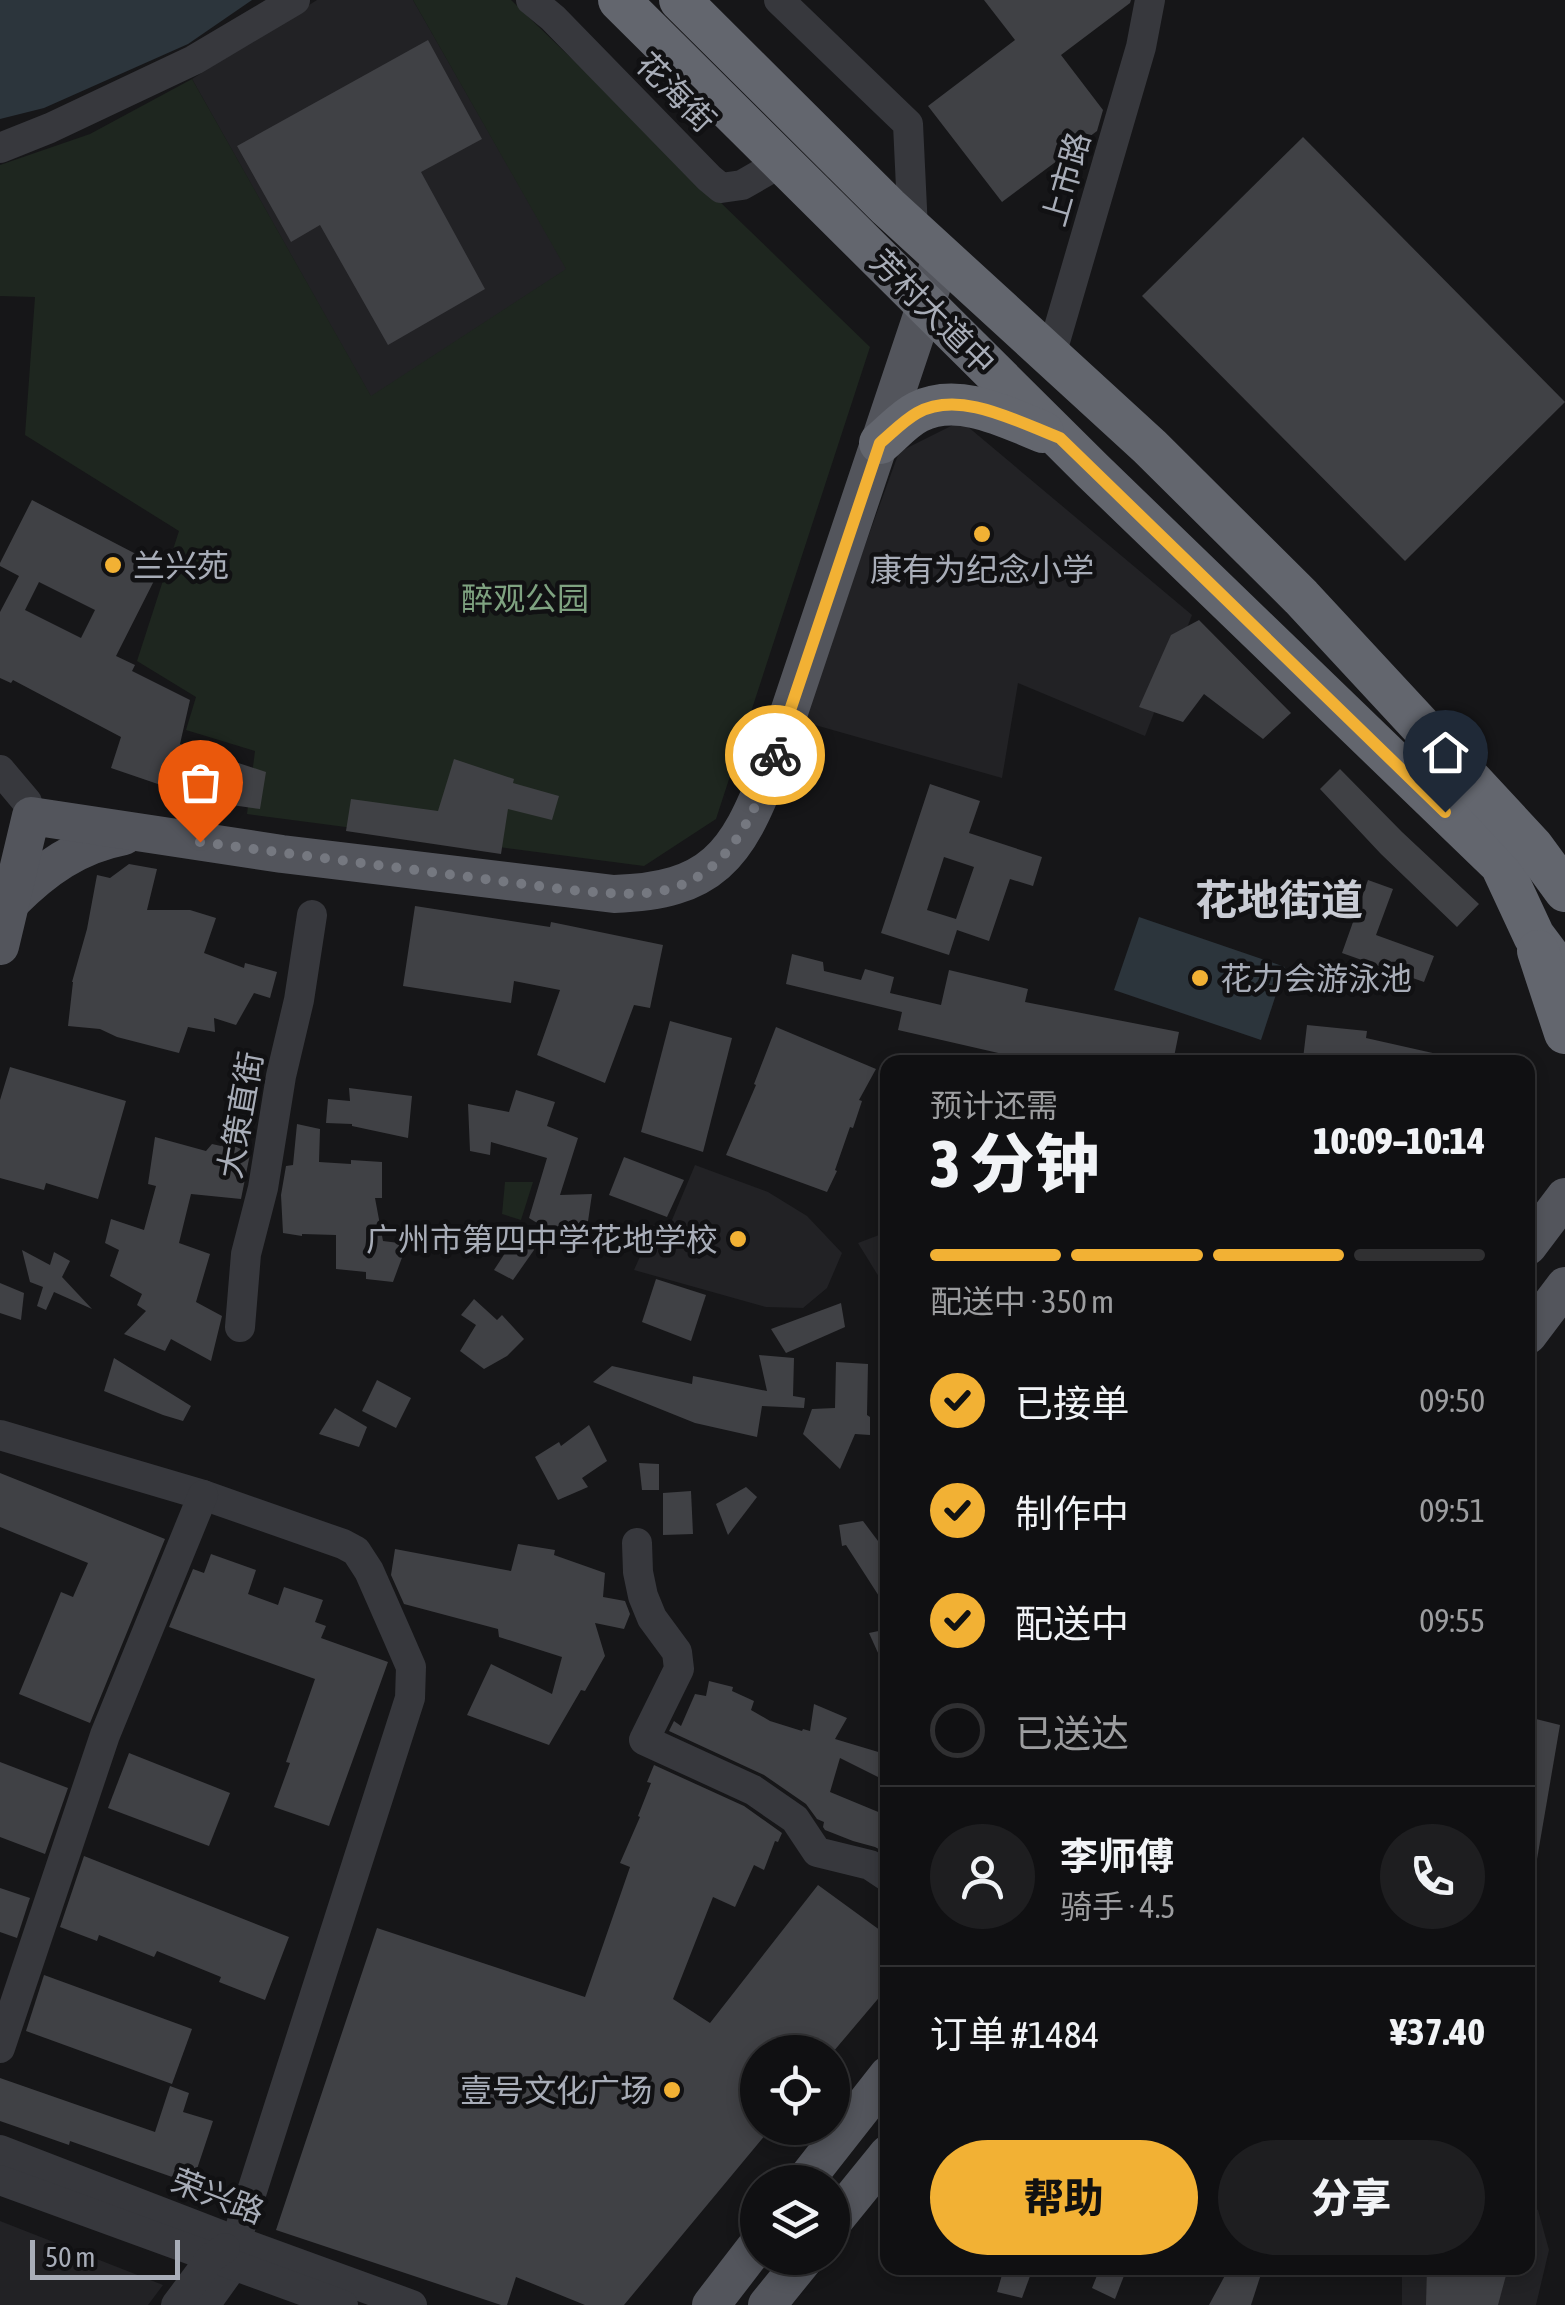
<!DOCTYPE html>
<html lang="zh">
<head>
<meta charset="utf-8">
<style>
	:root { --surface:#101012; --page:#1e1e20; --text:#f1f3f6; --muted:#9c9d9f; --line:#303032; --accent:#f2b134 }
	body { margin:0; font-family:"Asap Condensed","Noto Sans SC",sans-serif; background:var(--page); color:var(--text); height:100vh; display:flex; flex-direction:column; font-size:38px; white-space:nowrap }
	* { box-sizing:border-box; margin:0 }
	p { font-size:32px; color:var(--muted) }
	.icon { flex:none; width:55px; height:55px; fill:none; stroke:currentColor; stroke-width:2; stroke-linecap:round; stroke-linejoin:round }
	.map { position:relative; flex:1; overflow:hidden }
	.sheet { position:absolute; left:880px; top:1055px; width:655px; height:1220px; display:flex; flex-direction:column; background:var(--surface); border-radius:20px; box-shadow:0 5px 15px #0003,0 0 0 2px var(--line) }
	.sheet>* { flex:none }
	.fabs { position:absolute; left:740px; top:2035px; display:grid; gap:20px }
	.fabs a { display:grid; place-items:center; width:110px; height:110px; border-radius:50%; background:var(--surface); box-shadow:0 5px 15px #0003,0 0 0 2px var(--line); font-size:50px }
	.scale { position:absolute; left:30px; bottom:25px; width:150px; box-sizing:border-box; padding-left:10px; border:5px solid #a8adb8; border-top:0; font-size:28px; line-height:35px; white-space:nowrap; color:#a8adb8; -webkit-text-stroke:8px #111113; paint-order:stroke }
	.pin { position:absolute; display:grid; place-items:center; width:85px; height:85px; color:#fff; margin:-102px -42px; border-radius:50% 50% 50% 0; rotate:-45deg; box-shadow:0 0 10px #0007 }
	.pin .icon { rotate:45deg }
	.courier { position:absolute; display:grid; place-items:center; width:100px; height:100px; margin:-50px; border:8px solid #f2b134; border-radius:50%; background:#fff; color:#222; box-shadow:0 2px 12px #0007 }
	.head em { font-style:normal; font-weight:800 }
	.head div { display:flex; flex-direction:column-reverse }
	.head { display:flex; align-items:center; justify-content:space-between; height:170px; padding:0 50px }
	h1 { font-size:65px; font-weight:800; line-height:75px }
	.bar { display:grid; grid-template-columns:repeat(4,1fr); gap:15px 10px; align-content:center; height:120px; padding:0 50px }
	.bar i { height:12px; border-radius:8px; background:var(--line) }
	.bar .on { background:var(--accent) }
	.bar p { grid-column:span 4 }
	.line { display:flex; align-items:center; gap:25px; padding:0 50px; border-top:2px solid var(--line) }
	.line div { flex:1 }
	.round { display:grid; place-items:center; flex:none; width:105px; height:105px; border-radius:52px; background:var(--page) }
	ol { padding:0 50px; list-style:none }
	li { display:flex; align-items:center; gap:30px; height:110px }
	li p { margin-inline-start:auto }
	li .icon { padding:10px; border-radius:50%; background:var(--accent); color:#111; stroke-width:4 }
	li:last-child { color:var(--muted) }
	li i { width:55px; height:55px; border:5px solid var(--line); border-radius:50% }
	.action { display:flex; gap:20px; margin-top:auto; padding:20px 50px }
	.action a { flex:1; height:115px; border-radius:60px; background:var(--accent); color:#111; font-size:40px; font-weight:800; line-height:115px; text-align:center }
	.action a+a { background:var(--page); color:var(--text) }
	.map>svg:first-child { display:block }
</style>
</head>
<body>
<div class="map">
<svg width="1565" height="2305" viewBox="0 0 1565 2305">
	<rect width="100%" height="100%" fill="#161618"/>
	<g fill="#222225">
		<polygon points="317,0 413,0 567,269 371,397 192,79"/>
		<polygon points="961,421 1192,615 1145,736 1018,683 1002,778 801,721 899,452"/>
		<polygon points="695,1165 768,1192 807,1216 842,1253 827,1288 803,1308 766,1307 634,1270 654,1225 672,1220"/>
		<polygon points="887,1232 887,1290 858,1243"/>
		<polygon points="1528,2205 1538,2210 1549,2250 1536,2305 1402,2305 1402,2268 1528,2268"/>
		<polygon points="0,2221 163,2285 148,2305 0,2305"/>
	</g>
	<g fill="#1e261f">
		<polygon points="413,0 511,0 870,347 716,819 644,866 247,814 255,751 186,730 196,697 137,661 179,531 25,435 35,297 0,296 0,165 90,134 192,79 371,396 566,269"/>
		<polygon points="505,1182 533,1182 521,1220 502,1214"/>
	</g>
	<g fill="#2c353c">
		<polygon points="0,0 252,0 188,44 44,108 0,119"/>
		<polygon points="1139,917 1285,967 1261,1040 1114,990"/>
	</g>
	<g fill="#404145" fill-rule="evenodd">
		<polygon points="984,0 1131,0 1130,3 1061,55 1103,110 1097,131 1002,202 928,106 1015,40"/>
		<polygon points="428,40 482,139 421,172 485,289 388,345 320,225 291,242 237,146"/>
		<polygon points="1303,137 1565,402 1405,561 1142,296"/>
		<path d="M32,500L161,567L116,656L135,665L132,671L190,700L180,744L266,772L260,809L190,799V795L111,768L121,737L13,680L11,683L0,678V612L19,576L0,566V563ZM39,582L95,610L81,638L25,610Z"/>
		<polygon points="1199,620 1291,713 1263,739 1204,694 1183,722 1139,707 1171,635"/>
		<polygon points="454,759 514,779 513,783 559,796 552,820 508,809 501,854 346,831 351,799 438,811"/>
		<polygon points="1340,769 1402,832 1479,904 1457,927 1381,854 1320,789"/>
		<path d="M930,784L980,801L969,833L1042,857L1033,886L1010,879L989,941L957,930L949,955L881,933ZM944,857L974,867L956,919L927,910Z"/>
		<polygon points="129,864 157,869 147,910 190,910 216,918 204,953 244,968 245,963 277,972 270,998 254,993 236,1025 214,1018 215,1032 188,1027 179,1053 117,1037 100,1029 68,1026 73,982 72,982 87,929 97,875 110,878"/>
		<polygon points="1368,880 1393,889 1376,935 1434,956 1424,982 1342,953"/>
		<polygon points="415,906 550,927 551,922 663,945 650,1008 634,1005 605,1083 537,1055 560,990 514,981 511,1003 403,986"/>
		<polygon points="792,954 823,962 824,971 861,980 865,969 894,977 890,993 941,1005 949,970 1028,989 1025,1002 1179,1032 1173,1062 1038,1062 898,1030 902,1012 786,984"/>
		<polygon points="670,1021 732,1038 703,1152 641,1132"/>
		<polygon points="1307,1025 1367,1031 1366,1038 1446,1056 1445,1062 1338,1062 1303,1059"/>
		<polygon points="776,1027 876,1069 859,1100 862,1101 853,1128 850,1127 835,1170 837,1171 827,1192 726,1155 756,1085 754,1084"/>
		<polygon points="10,1067 126,1101 98,1199 46,1183 44,1190 0,1178 0,1100"/>
		<polygon points="349,1088 412,1096 408,1138 352,1126 352,1124 326,1123 328,1099 350,1101"/>
		<polygon points="516,1090 555,1102 547,1126 578,1138 560,1195 592,1194 586,1235 547,1229 529,1218 547,1158 491,1142 490,1155 470,1151 468,1104 509,1112"/>
		<polygon points="297,1124 320,1129 319,1162 351,1164 351,1160 382,1162 382,1198 375,1198 383,1241 407,1244 393,1282 366,1279 366,1272 336,1269 336,1235 302,1234 302,1236 283,1233 281,1195 286,1166 293,1165"/>
		<polygon points="155,1137 206,1151 212,1144 221,1146 229,1143 250,1154 241,1199 191,1194 179,1243 210,1254 196,1302 222,1316 211,1361 171,1339 165,1351 124,1334 146,1311 137,1305 142,1294 110,1276 119,1250 105,1243 111,1219 144,1230 156,1186 148,1184"/>
		<polygon points="624,1157 684,1180 667,1217 609,1195"/>
		<polygon points="520,1230 534,1250 513,1280 494,1270"/>
		<polygon points="22,1250 50,1265 54,1252 70,1261 62,1277 92,1309 54,1292 46,1310 37,1306 43,1287 30,1282"/>
		<polygon points="656,1279 706,1295 691,1341 642,1322"/>
		<polygon points="0,1283 24,1293 21,1320 0,1313"/>
		<polygon points="474,1299 497,1320 502,1315 524,1339 507,1356 484,1369 460,1351 476,1325 461,1315"/>
		<polygon points="841,1303 845,1327 786,1353 771,1329"/>
		<polygon points="759,1355 794,1358 793,1396 805,1398 804,1408 762,1406 757,1437 695,1423 593,1382 612,1366 692,1384 693,1376 767,1391"/>
		<polygon points="114,1358 191,1406 183,1421 163,1415 104,1391"/>
		<polygon points="836,1362 868,1364 867,1415 870,1417 870,1435 855,1434 840,1469 803,1434 812,1409 835,1408"/>
		<polygon points="377,1380 411,1398 396,1428 362,1411"/>
		<polygon points="335,1408 367,1427 359,1447 319,1434"/>
		<polygon points="589,1425 607,1461 582,1478 588,1487 558,1500 535,1457 559,1442 561,1446"/>
		<polygon points="639,1463 659,1464 659,1490 642,1490"/>
		<polygon points="0,1473 165,1539 90,1723 19,1694 61,1592 73,1597 88,1563 0,1527"/>
		<polygon points="746,1487 757,1497 728,1535 716,1504"/>
		<polygon points="691,1491 693,1534 663,1535 663,1493"/>
		<polygon points="863,1521 878,1541 883,1539 888,1548 888,1610 846,1545 842,1546 839,1525"/>
		<polygon points="518,1544 555,1550 554,1555 605,1573 603,1597 625,1601 630,1614 624,1629 595,1623 605,1656 585,1691 581,1690 549,1745 467,1715 491,1664 552,1694 562,1657 499,1637 498,1629 404,1604 391,1575 395,1549 511,1571"/>
		<polygon points="211,1554 256,1570 248,1594 278,1605 284,1587 323,1600 315,1622 326,1626 321,1638 388,1662 329,1826 274,1807 290,1763 286,1762 315,1679 169,1627 193,1569 204,1573"/>
		<polygon points="888,1629 888,1675 869,1633"/>
		<polygon points="709,1681 733,1687 732,1691 754,1701 751,1710 770,1721 802,1731 803,1729 810,1731 814,1704 847,1718 835,1739 885,1754 880,1778 840,1758 830,1792 888,1816 888,1854 875,1847 853,1841 825,1830 823,1827 824,1822 817,1819 806,1804 764,1775 669,1731 674,1721 681,1726 695,1694 706,1696"/>
		<polygon points="1528,1717 1560,1725 1536,1865 1528,1864"/>
		<polygon points="129,1753 230,1793 209,1846 108,1808"/>
		<polygon points="0,1762 68,1788 45,1854 0,1837"/>
		<polygon points="654,1765 744,1806 782,1833 778,1842 775,1841 764,1870 754,1865 735,1907 713,1897 673,1999 710,2023 818,1885 888,1936 888,1987 833,2052 758,2052 758,2128 771,2128 624,2305 585,2305 516,2277 507,2305 501,2305 276,2230 377,1928 585,1997 630,1867 620,1863 640,1817 638,1816 651,1783 647,1782"/>
		<polygon points="84,1856 289,1937 265,2000 219,1982 221,1977 157,1951 154,1957 99,1935 97,1941 60,1927"/>
		<polygon points="0,1888 30,1898 17,1938 0,1932"/>
		<polygon points="44,1975 192,2029 172,2084 26,2031"/>
		<polygon points="0,2078 155,2132 170,2086 189,2093 183,2112 213,2121 192,2184 70,2141 69,2145 0,2121"/>
		<polygon points="1004,2268 1033,2268 1022,2298 997,2292"/>
		<polygon points="1100,2268 1127,2268 1115,2299 1092,2288"/>
		<polygon points="1229,2268 1263,2268 1251,2305 1209,2305"/>
		<polygon points="1427,2268 1508,2268 1498,2305 1426,2305"/>
	</g>
	<g fill="none" stroke-linecap="round" stroke-linejoin="round">
		<g stroke="#37383d" stroke-width="30">
			<polyline points="531,0 553,18 709,178 721,188 742,185 782,162"/>
			<polyline points="779,0 908,124 913,230"/>
			<polyline points="0,148 50,128 194,60 295,0"/>
			<polyline points="1051,355 1141,47 1150,0"/>
			<polyline points="0,770 27,802 31,816"/>
			<polyline points="240,1327 246,1254 263,1188 281,1076 299,1000 312,915"/>
			<polyline points="0,1435 203,1495 343,1544 356,1551 369,1571 398,1637 411,1667 410,1698 236,2241 233,2266 205,2305"/>
			<polyline points="637,1543 638,1572 643,1596 652,1618 677,1652 679,1669 644,1740 753,1790 795,1819 817,1852 870,1865 888,1877"/>
			<polyline points="0,2048 105,1735 203,1495"/>
			<polyline points="0,2150 236,2241 412,2305"/>
			<polyline points="0,2180 343,2305"/>
			<polyline points="176,2305 211,2258 225,2248"/>
		</g>
		<g stroke="#53555c" stroke-width="38">
			<path d="M11,902C44,869 77,845 124,836"/>
			<path d="M0,946L31,816L282,854L614,894C712,891 737,856 770,769L942,256"/>
			<polyline points="1528,1246 1565,1197"/>
			<polyline points="1528,1335 1565,1286"/>
			<polyline points="804,2182 888,2075"/>
			<polyline points="832,2223 888,2154"/>
			<polyline points="711,2305 758,2244"/>
			<polyline points="767,2305 805,2258"/>
		</g>
		<g stroke="#63666e" stroke-width="42">
			<polyline points="619,0 1092,470 1501,865 1534,936 1565,977"/>
			<polyline points="680,0 888,207 1150,447 1301,597 1533,847 1565,891"/>
			<path d="M880,443C892,433 904,419 918,412C958,392 1006,417 1043,432"/>
			<polyline points="1538,951 1565,1033"/>
		</g>
	</g>
	<g fill="none" stroke-linecap="round" stroke-linejoin="round">
		<path stroke="#757880" stroke-width="10" stroke-dasharray="0 18" d="M200,842L569,890C595,892 621,895 647,893C724,886 753,820 775,755"/>
		<path stroke="#f2b134" stroke-width="12" d="M775,755L880,443C892,433 903,421 917,413C960,389 1018,422 1060,438L1445,812"/>
	</g>
	<g fill="#f2b134" stroke="#111113" stroke-width="4">
		<circle cx="982" cy="534" r="10"/>
		<circle cx="113" cy="565" r="10"/>
		<circle cx="1200" cy="978" r="10"/>
		<circle cx="738" cy="1239" r="10"/>
		<circle cx="672" cy="2090" r="10"/>
	</g>
	<g text-anchor="middle" dominant-baseline="central" stroke-width="9" stroke-linejoin="round" paint-order="stroke">
		<g font-size="32" fill="#a8adb8" stroke="#111113">
			<text transform="translate(676 92) rotate(45)">花海街</text>
			<text transform="translate(1066 179) rotate(-74)">上市路</text>
			<text transform="translate(933 312) rotate(45)">芳村大道中</text>
			<text transform="translate(240 1115) rotate(-80)">大策直街</text>
			<text transform="translate(218 2196) rotate(21)">荣兴路</text>
		</g>
		<g font-size="32" fill="#a8adb8" stroke="#111113" text-anchor="start">
			<text x="133" y="565">兰兴苑</text>
			<text x="982" y="569" text-anchor="middle">康有为纪念小学</text>
			<text x="1220" y="978">花力会游泳池</text>
			<text x="718" y="1239" text-anchor="end">广州市第四中学花地学校</text>
			<text x="652" y="2090" text-anchor="end">壹号文化广场</text>
		</g>
		<g font-size="32" fill="#7fa381" stroke="#111113">
			<text x="525" y="598">醉观公园</text>
		</g>
		<g font-size="42" font-weight="bold" fill="#c9ccd4" stroke="#111113">
			<text x="1279" y="900">花地街道</text>
		</g>
	</g>
</svg>
<div class="fabs">
<a><svg class="icon" aria-label="locate" viewBox="0 0 24 24"><circle cx="12" cy="12" r="6"/><path d="M12 2v4M12 18v4M2 12h4M18 12h4"/></svg></a>
<a><svg class="icon" aria-label="layers" viewBox="0 0 24 24"><path d="M12 4l9 5-9 5-9-5zM3 14l9 5 9-5"/></svg></a>
</div>
<div class="scale">50 m</div>
<div class="pin" style="left:200px;top:842px;background:#ea580c"><svg class="icon" aria-label="bag" viewBox="0 0 24 24"><path d="M5 8h14l-1 12H6zM9 8a3 3 0 0 1 6 0"/></svg></div>
<div class="pin" style="left:1445px;top:812px;background:#1f2937"><svg class="icon" aria-label="home" viewBox="0 0 24 24"><path d="M3 11l9-7 9 7M6 9v11h12V9"/></svg></div>
<div class="courier" style="left:775px;top:755px"><svg class="icon" aria-label="bike" viewBox="0 0 24 24"><circle cx="6" cy="16" r="4"/><circle cx="18" cy="16" r="4"/><path d="M6 16l4-8h5l3 8M10 8l3 8H6M13 5h3"/></svg></div>
<section class="sheet">
<div class="head"><div><h1>3 分钟</h1><p>预计还需</p></div><em>10:09–10:14</em></div>
<div class="bar"><i class="on"></i><i class="on"></i><i class="on"></i><i></i><p>配送中 · 350 m</p></div>
<ol>
<li><svg class="icon" aria-label="check" viewBox="0 0 24 24"><path d="M5 12l5 5 9-10"/></svg>已接单<p>09:50</p></li>
<li><svg class="icon" aria-label="check" viewBox="0 0 24 24"><path d="M5 12l5 5 9-10"/></svg>制作中<p>09:51</p></li>
<li><svg class="icon" aria-label="check" viewBox="0 0 24 24"><path d="M5 12l5 5 9-10"/></svg>配送中<p>09:55</p></li>
<li><i></i>已送达</li>
</ol>
<div class="line" style="height:180px"><a class="round"><svg class="icon" aria-label="person" viewBox="0 0 24 24"><circle cx="12" cy="8" r="4"/><path d="M4 21q1-7 8-7t8 7"/></svg></a><div><b>李师傅</b><p>骑手 · 4.5</p></div><a class="round"><svg class="icon" aria-label="phone" viewBox="0 0 24 24"><path d="M5 4h4l2 5-3 2q2 4 5 5l2-3 5 2v4C11 20 4 13 5 4z"/></svg></a></div>
<div class="line" style="height:130px"><div>订单 #1484</div><b>¥37.40</b></div>
<div class="action"><a>帮助</a><a>分享</a></div>
</section>
</div>
</body>
</html>
